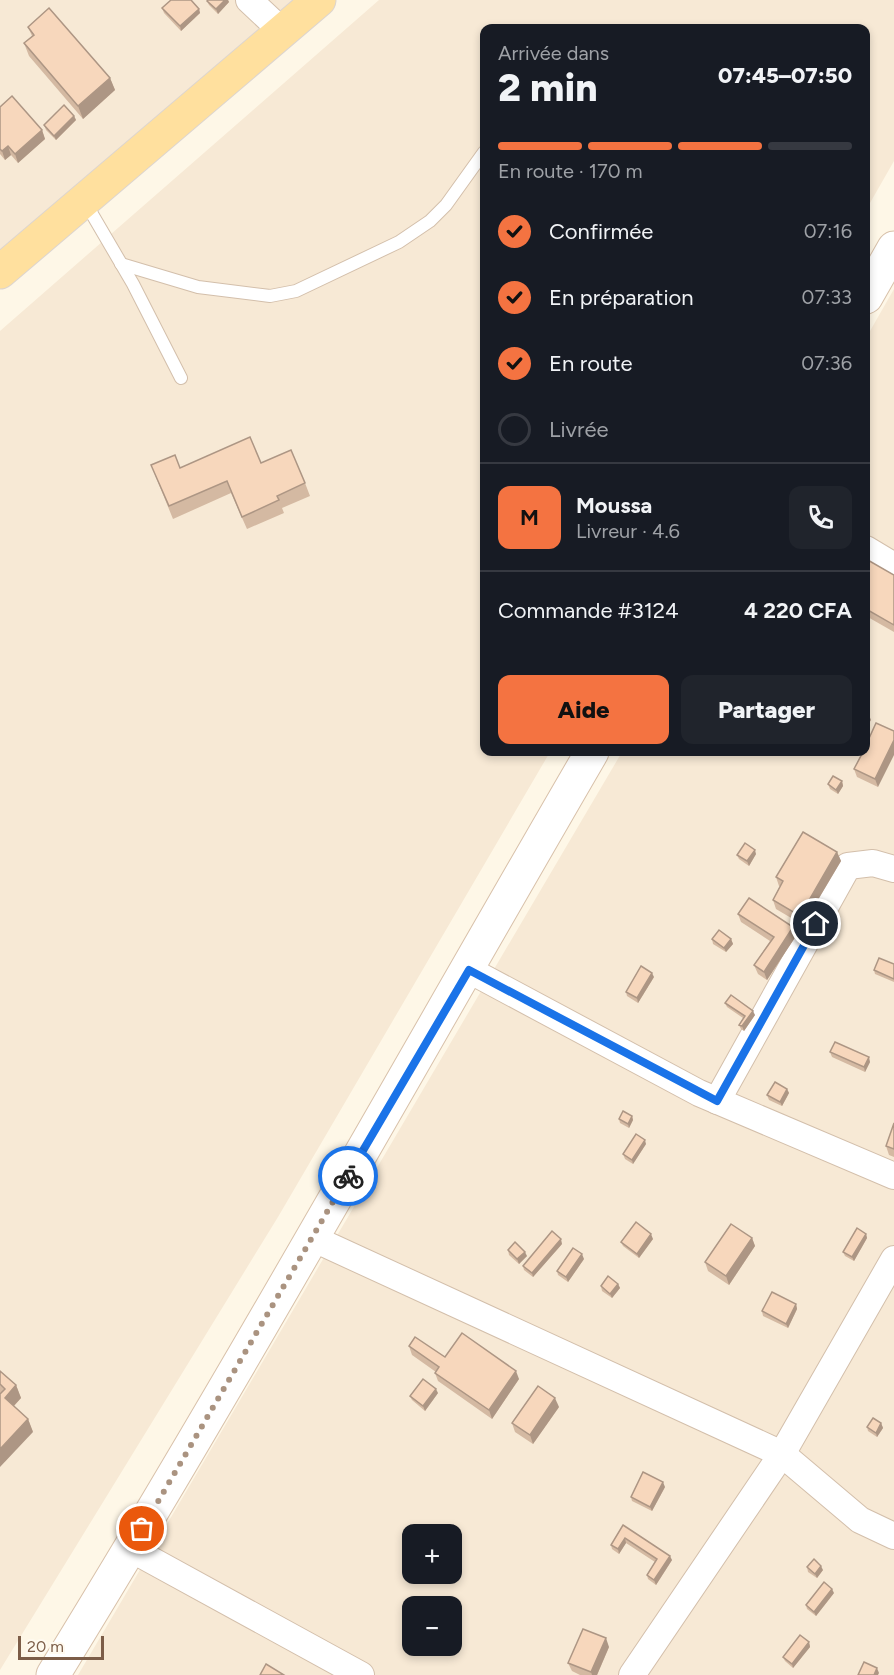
<!DOCTYPE html>
<html lang="fr">
<head>
<meta charset="utf-8">
<style>
	:root { --surface:#171b24; --page:#20242c; --text:#f1f3f6; --muted:#9ea1a6; --line:#363941; --accent:#f47341 }
	body { margin:0; font-family:Figtree,sans-serif; background:var(--page); color:var(--text); height:100vh; display:flex; flex-direction:column; font-size:22px; white-space:nowrap }
	* { box-sizing:border-box; margin:0 }
	p { font-size:20px; color:var(--muted) }
	.icon { flex:none; width:33px; height:33px; fill:none; stroke:currentColor; stroke-width:2; stroke-linecap:round; stroke-linejoin:round }
	.map { position:relative; flex:1; overflow:hidden }
	.details { position:absolute; left:480px; top:24px; width:390px; height:732px; display:flex; flex-direction:column; background:var(--surface); border-radius:12px; box-shadow:0 3px 9px #0003 }
	.details>* { flex:none }
	.controls { position:absolute; left:402px; top:1524px; display:grid; gap:12px }
	.controls a { display:grid; place-items:center; width:60px; height:60px; border-radius:12px; background:var(--surface); box-shadow:0 3px 9px #0003; font-size:30px }
	.scale { position:absolute; left:18px; bottom:15px; width:86px; box-sizing:border-box; padding-left:6px; border:3px solid #7c5d48; border-top:0; font-size:16px; line-height:21px; white-space:nowrap; color:#7c5d48; -webkit-text-stroke:4px #fffaf0; paint-order:stroke }
	.pin { position:absolute; display:grid; place-items:center; width:51px; height:51px; color:#fff; margin:-26px; border:3px solid #fff; border-radius:50%; box-shadow:0 2px 6px #0007 }
	.courier { position:absolute; display:grid; place-items:center; width:60px; height:60px; margin:-30px; border:4px solid #1a73e8; border-radius:50%; background:#fff; color:#222; box-shadow:0 2px 8px #0007 }
	.head em { font-style:normal; font-weight:800 }
	.head div { display:flex; flex-direction:column-reverse }
	.head { display:flex; align-items:center; justify-content:space-between; height:102px; padding:0 18px }
	h1 { font-size:39px; font-weight:800; line-height:45px }
	.bar { display:grid; grid-template-columns:repeat(4,1fr); gap:9px 6px; align-content:center; height:72px; padding:0 18px }
	.bar i { height:8px; border-radius:4px; background:var(--line) }
	.bar .current { background:var(--accent) }
	.bar p { grid-column:span 4 }
	.line { display:flex; align-items:center; gap:15px; padding:0 18px; border-top:2px solid var(--line) }
	.line div { flex:1 }
	.round { display:grid; place-items:center; flex:none; width:63px; height:63px; border-radius:12px; background:var(--page) }
	ol { padding:0 18px; list-style:none }
	li { display:flex; align-items:center; gap:18px; height:66px }
	li p { margin-inline-start:auto }
	li .icon { padding:6px; border-radius:50%; background:var(--accent); color:#111; stroke-width:4 }
	li:last-child { color:var(--muted) }
	li i { width:33px; height:33px; border:3px solid var(--line); border-radius:50% }
	.primary-button { display:flex; gap:12px; margin-top:auto; padding:12px 18px }
	.primary-button a { flex:1; height:69px; border-radius:12px; background:var(--accent); color:#111; font-size:24px; font-weight:800; line-height:69px; text-align:center }
	.primary-button a+a { background:var(--page); color:var(--text) }
	.map>svg:first-child { display:block }
</style>
</head>
<body>
<div class="map">
<svg width="894" height="1675" viewBox="0 0 894 1675">
	<rect width="100%" height="100%" fill="#fef7e7"/>
	<g fill="#f7e9d5" fill-rule="evenodd">
		<polygon points="0,0 294,0 0,256"/>
		<polygon points="379,0 894,0 894,161 866,210 866,28 484,28 484,752 550,752 278,1217 0,1670 0,331"/>
		<path d="M894,289V1675H78L622,752H866V338ZM412,1534H452V1574H412ZM412,1606H452V1646H412Z"/>
	</g>
	<g fill="none" stroke-linecap="round" stroke-linejoin="round">
		<defs>
			<g id="lane">
				<polyline points="85,202 133,284 181,378"/>
				<polyline points="121,264 198,287 270,296 296,291 399,242 430,221 446,205 484,152"/>
			</g>
			<g id="street">
				<polyline points="249,0 283,32"/>
				<polyline points="866,549 894,566"/>
				<polyline points="469,970 699,1093 894,1176"/>
				<polyline points="717,1101 848,866 873,863 894,869"/>
				<polyline points="312,1238 782,1454 860,1520 894,1536"/>
				<polyline points="131,1549 361,1675"/>
				<polyline points="632,1675 782,1454 894,1259"/>
			</g>
			<g id="secondary">
				<polyline points="866,297 894,248"/>
				<path d="M53,1675C240,1371 413,1060 592,752"/>
			</g>
			<polyline id="primary" points="0,272 319,0"/>
		</defs>
		<use href="#lane" stroke="#d3bfab" stroke-width="14"/>
		<use href="#street" stroke="#d3bfab" stroke-width="28"/>
		<use href="#secondary" stroke="#d8c1aa" stroke-width="35"/>
		<use href="#primary" stroke="#ddd5cf" stroke-width="35"/>
		<use href="#lane" stroke="#fff" stroke-width="12"/>
		<use href="#street" stroke="#fff" stroke-width="26"/>
		<use href="#secondary" stroke="#fff" stroke-width="33"/>
		<use href="#primary" stroke="#ffe09e" stroke-width="33"/>
	</g>
	<g fill="#d4b9a2">
		<polygon points="208,0 228,0 229,2 218,14 209,5 207,1"/>
		<polygon points="162,8 199,9 200,13 181,31 164,13"/>
		<polygon points="28,27 110,78 115,90 83,119 29,56 24,43 32,36"/>
		<polygon points="0,107 42,130 45,139 18,163 11,155 5,160 0,154"/>
		<polygon points="74,116 76,120 56,140 46,130 44,125"/>
		<polygon points="261,463 305,483 310,496 282,508 284,513 247,529 231,493 173,519 151,465 180,468"/>
		<polygon points="866,559 894,575 894,632 866,616"/>
		<polygon points="876,723 878,787 857,777 854,769"/>
		<polygon points="842,781 843,786 838,794 830,789 828,784"/>
		<polygon points="837,852 841,861 803,925 776,909 773,900 780,886 779,886 776,877"/>
		<polygon points="756,854 749,866 739,859 737,855"/>
		<polygon points="738,914 796,936 767,980 758,974 754,965 770,941 741,922"/>
		<polygon points="712,939 731,939 733,944 726,952 713,944"/>
		<polygon points="894,964 894,982 875,974 874,970"/>
		<polygon points="654,977 638,1003 627,996 626,992"/>
		<polygon points="725,1003 755,1015 744,1031 741,1029 739,1025 743,1018 727,1007"/>
		<polygon points="830,1052 870,1062 865,1072 832,1057"/>
		<polygon points="787,1089 789,1093 782,1106 769,1100 767,1095"/>
		<polygon points="632,1116 633,1120 629,1128 620,1123 619,1119"/>
		<polygon points="894,1123 894,1157 889,1155 886,1146"/>
		<polygon points="646,1144 633,1164 625,1159 623,1154"/>
		<polygon points="866,1234 867,1238 854,1261 845,1256 843,1252"/>
		<polygon points="752,1238 755,1246 729,1285 708,1271 705,1262"/>
		<polygon points="653,1239 639,1258 623,1246 621,1242"/>
		<polygon points="562,1244 533,1277 524,1270 523,1266"/>
		<polygon points="508,1250 527,1256 519,1264 509,1255"/>
		<polygon points="584,1259 568,1282 558,1275 557,1271"/>
		<polygon points="618,1284 620,1288 612,1298 602,1291 601,1286"/>
		<polygon points="796,1304 797,1309 788,1328 763,1316 762,1311"/>
		<polygon points="409,1346 445,1357 519,1379 492,1419 438,1381 435,1373 436,1372 412,1355"/>
		<polygon points="0,1371 16,1385 21,1398 14,1406 28,1419 33,1432 0,1393"/>
		<polygon points="438,1393 425,1411 412,1400 410,1396"/>
		<polygon points="559,1407 533,1444 515,1432 512,1423"/>
		<polygon points="881,1423 883,1428 877,1437 868,1431 867,1427"/>
		<polygon points="665,1487 652,1511 632,1501 631,1497"/>
		<polygon points="623,1525 672,1560 656,1585 648,1579 647,1575 655,1562 626,1543 619,1554 612,1549 611,1545"/>
		<polygon points="807,1567 823,1570 817,1578 808,1572"/>
		<polygon points="834,1593 816,1616 807,1609 806,1605"/>
		<polygon points="809,1642 810,1647 793,1668 785,1661 783,1657"/>
		<polygon points="609,1647 597,1675 580,1675 572,1671 568,1663"/>
	</g>
	<g fill="#ad9684">
		<polygon points="225,0 228,0 229,2 218,14 216,9"/>
		<polygon points="199,9 200,13 181,31 180,26"/>
		<polygon points="110,78 115,90 83,119 78,106"/>
		<polygon points="74,116 76,120 56,140 54,136"/>
		<polygon points="42,130 45,139 18,163 15,154"/>
		<polygon points="8,146 11,155 5,160 2,151"/>
		<polygon points="869,715 871,720 866,728 866,721"/>
		<polygon points="894,740 894,755 878,787 875,779"/>
		<polygon points="842,781 843,786 838,794 836,790"/>
		<polygon points="755,850 756,854 749,866 747,861"/>
		<polygon points="837,852 841,861 803,925 800,916"/>
		<polygon points="793,927 796,936 767,980 764,972"/>
		<polygon points="731,939 733,944 726,952 724,948"/>
		<polygon points="652,973 654,977 638,1003 637,998"/>
		<polygon points="753,1011 755,1015 744,1031 742,1026"/>
		<polygon points="869,1057 870,1062 865,1072 864,1067"/>
		<polygon points="787,1089 789,1093 782,1106 780,1102"/>
		<polygon points="632,1116 633,1120 629,1128 628,1124"/>
		<polygon points="645,1140 646,1144 633,1164 632,1160"/>
		<polygon points="651,1234 653,1239 639,1258 637,1254"/>
		<polygon points="866,1234 867,1238 854,1261 852,1257"/>
		<polygon points="752,1238 755,1246 729,1285 726,1276"/>
		<polygon points="561,1239 562,1244 533,1277 532,1273"/>
		<polygon points="525,1252 527,1256 519,1264 517,1259"/>
		<polygon points="582,1254 584,1259 568,1282 566,1277"/>
		<polygon points="618,1284 620,1288 612,1298 610,1294"/>
		<polygon points="796,1304 797,1309 788,1328 786,1324"/>
		<polygon points="516,1371 519,1379 492,1419 489,1410"/>
		<polygon points="16,1385 21,1398 9,1411 5,1398"/>
		<polygon points="436,1389 438,1393 425,1411 423,1406"/>
		<polygon points="555,1398 559,1407 533,1444 530,1435"/>
		<polygon points="28,1419 33,1432 0,1467 0,1449"/>
		<polygon points="881,1423 883,1428 877,1437 876,1433"/>
		<polygon points="663,1482 665,1487 652,1511 650,1507"/>
		<polygon points="625,1538 626,1543 619,1554 618,1549"/>
		<polygon points="670,1556 672,1560 656,1585 654,1580"/>
		<polygon points="821,1566 823,1570 817,1578 815,1574"/>
		<polygon points="832,1589 834,1593 816,1616 814,1612"/>
		<polygon points="606,1638 609,1647 597,1675 592,1675 591,1672"/>
		<polygon points="809,1642 810,1647 793,1668 792,1664"/>
		<polygon points="877,1668 879,1673 878,1675 874,1675"/>
	</g>
	<g fill="#f7d7bc" stroke="#ad9684" stroke-width="1.5">
		<polygon points="171,0 191,0 199,9 180,26 162,8"/>
		<polygon points="208,0 225,0 216,9 207,1"/>
		<polygon points="49,8 110,78 78,106 24,43 34,35 28,27"/>
		<polygon points="12,96 42,130 15,154 8,146 2,151 0,149 0,107"/>
		<polygon points="64,105 74,116 54,136 44,125"/>
		<polygon points="250,437 261,463 291,450 305,483 277,496 279,500 242,517 227,481 169,506 151,465 175,455 180,468"/>
		<polygon points="866,559 894,575 894,625 866,609"/>
		<polygon points="866,713 869,715 866,721"/>
		<polygon points="876,723 894,731 894,740 875,779 854,769 863,752 866,752 866,745"/>
		<polygon points="833,776 842,781 836,790 828,784"/>
		<polygon points="803,832 837,852 800,916 773,900 783,881 776,877"/>
		<polygon points="745,843 755,850 747,861 737,855"/>
		<polygon points="749,898 793,927 764,972 754,965 774,937 738,914"/>
		<polygon points="719,930 731,939 724,948 712,939"/>
		<polygon points="879,958 894,964 894,979 874,970"/>
		<polygon points="641,966 652,973 637,998 626,992"/>
		<polygon points="731,995 753,1011 742,1026 739,1025 745,1016 725,1003"/>
		<polygon points="835,1042 869,1057 864,1067 830,1052"/>
		<polygon points="775,1082 787,1089 780,1102 767,1095"/>
		<polygon points="623,1111 632,1116 628,1124 619,1119"/>
		<polygon points="894,1123 894,1149 886,1146"/>
		<polygon points="636,1134 645,1140 632,1160 623,1154"/>
		<polygon points="636,1222 651,1234 637,1254 621,1242"/>
		<polygon points="731,1224 752,1238 726,1276 705,1262"/>
		<polygon points="857,1228 866,1234 852,1257 843,1252"/>
		<polygon points="552,1231 561,1239 532,1273 523,1266"/>
		<polygon points="515,1242 525,1252 517,1259 508,1250"/>
		<polygon points="573,1248 582,1254 566,1277 557,1271"/>
		<polygon points="608,1276 618,1284 610,1294 601,1286"/>
		<polygon points="772,1292 796,1304 786,1324 762,1311"/>
		<polygon points="462,1333 516,1371 489,1410 435,1373 439,1367 409,1346 415,1337 445,1357"/>
		<polygon points="0,1371 16,1385 5,1398 28,1419 0,1449 0,1394 5,1389 0,1384"/>
		<polygon points="423,1379 436,1389 423,1406 410,1396"/>
		<polygon points="538,1386 555,1398 530,1435 512,1423"/>
		<polygon points="873,1418 881,1423 876,1433 867,1427"/>
		<polygon points="643,1472 663,1482 650,1507 631,1497"/>
		<polygon points="623,1525 670,1556 654,1580 647,1575 657,1559 625,1538 618,1549 611,1545"/>
		<polygon points="814,1559 821,1566 815,1574 807,1567"/>
		<polygon points="824,1582 832,1589 814,1612 806,1605"/>
		<polygon points="583,1629 606,1638 591,1672 568,1663"/>
		<polygon points="800,1635 809,1642 792,1664 783,1657"/>
		<polygon points="864,1662 877,1668 874,1675 858,1675"/>
		<polygon points="266,1664 284,1675 260,1675"/>
	</g>
	<g fill="none" stroke-linecap="round" stroke-linejoin="round">
		<polyline stroke="#aa9380" stroke-width="6" stroke-dasharray="0 10.8" points="142,1529 348,1176"/>
		<polyline stroke="#1a73e8" stroke-width="8" points="348,1176 469,970 717,1101 816,924"/>
	</g>
</svg>
<div class="controls">
<a>+</a>
<a>−</a>
</div>
<div class="scale">20 m</div>
<div class="pin" style="left:142px;top:1529px;background:#ea580c"><svg class="icon" aria-label="bag" viewBox="0 0 24 24"><path d="M5 8h14l-1 12H6zM9 8a3 3 0 0 1 6 0"/></svg></div>
<div class="pin" style="left:816px;top:924px;background:#1f2937"><svg class="icon" aria-label="home" viewBox="0 0 24 24"><path d="M3 11l9-7 9 7M6 9v11h12V9"/></svg></div>
<div class="courier" style="left:348px;top:1176px"><svg class="icon" aria-label="bike" viewBox="0 0 24 24"><circle cx="6" cy="16" r="4"/><circle cx="18" cy="16" r="4"/><path d="M6 16l4-8h5l3 8M10 8l3 8H6M13 5h3"/></svg></div>
<section class="details">
<div class="head"><div><h1>2 min</h1><p>Arrivée dans</p></div><em>07:45–07:50</em></div>
<div class="bar"><i class="current"></i><i class="current"></i><i class="current"></i><i></i><p>En route · 170 m</p></div>
<ol>
<li><svg class="icon" aria-label="check" viewBox="0 0 24 24"><path d="M5 12l5 5 9-10"/></svg>Confirmée<p>07:16</p></li>
<li><svg class="icon" aria-label="check" viewBox="0 0 24 24"><path d="M5 12l5 5 9-10"/></svg>En préparation<p>07:33</p></li>
<li><svg class="icon" aria-label="check" viewBox="0 0 24 24"><path d="M5 12l5 5 9-10"/></svg>En route<p>07:36</p></li>
<li><i></i>Livrée</li>
</ol>
<div class="line" style="height:108px"><b class="round" style="background:var(--accent);color:#111">M</b><div><b>Moussa</b><p>Livreur · 4.6</p></div><a class="round"><svg class="icon" aria-label="phone" viewBox="0 0 24 24"><path d="M5 4h4l2 5-3 2q2 4 5 5l2-3 5 2v4C11 20 4 13 5 4z"/></svg></a></div>
<div class="line" style="height:78px"><div>Commande #3124</div><b>4 220 CFA</b></div>
<div class="primary-button"><a>Aide</a><a>Partager</a></div>
</section>
</div>
</body>
</html>
